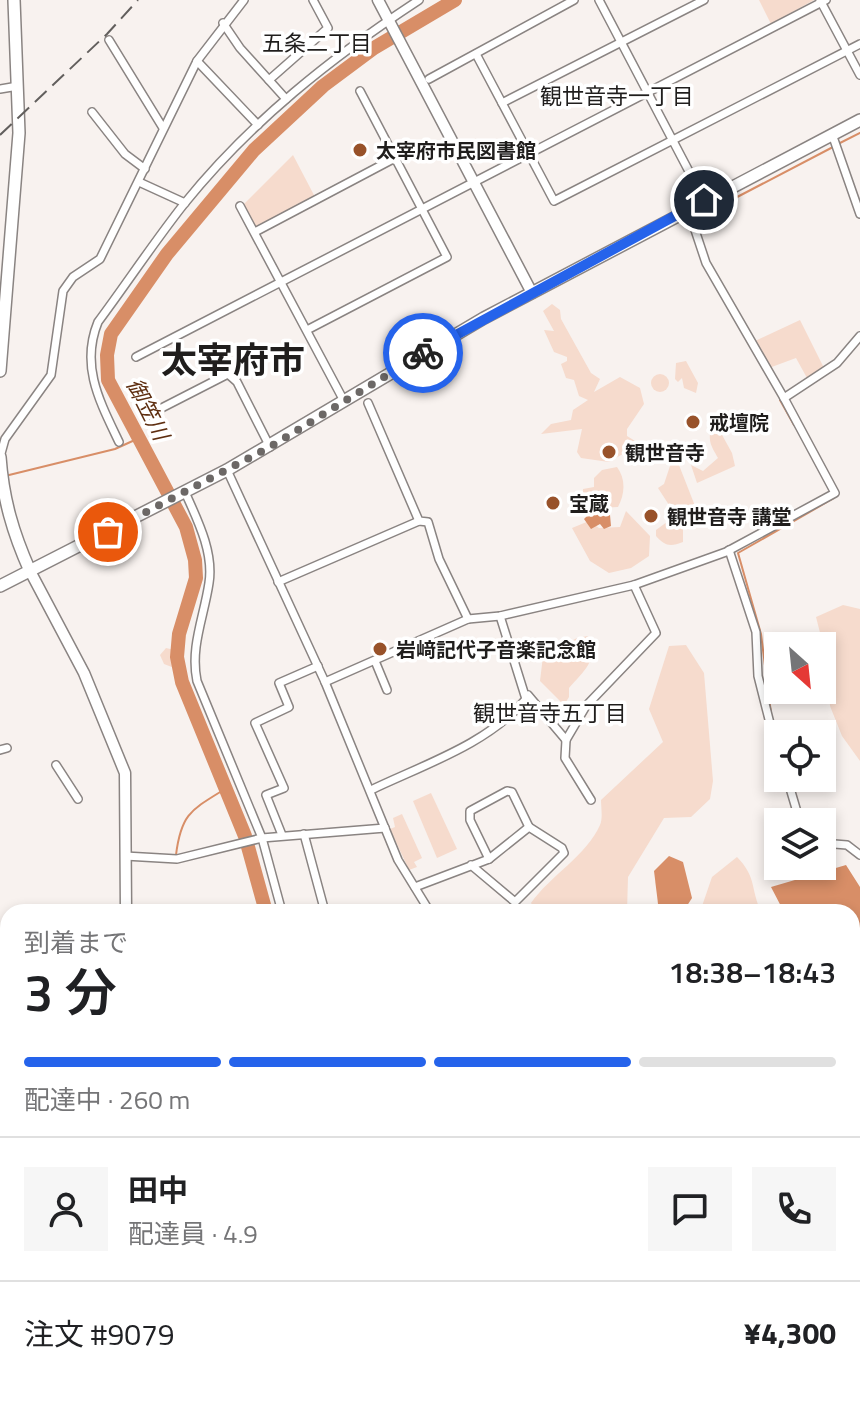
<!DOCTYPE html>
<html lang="ja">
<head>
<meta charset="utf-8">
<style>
	:root { --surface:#fff; --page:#f6f6f6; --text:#202124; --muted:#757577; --line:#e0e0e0; --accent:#2563eb }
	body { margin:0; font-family:"Titillium Web","Noto Sans JP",sans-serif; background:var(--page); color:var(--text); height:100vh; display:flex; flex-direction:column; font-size:30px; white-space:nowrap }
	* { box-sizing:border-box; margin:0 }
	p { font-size:26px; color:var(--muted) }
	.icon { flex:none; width:44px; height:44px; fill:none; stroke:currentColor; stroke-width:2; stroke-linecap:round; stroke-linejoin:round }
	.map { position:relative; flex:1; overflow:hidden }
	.panel { position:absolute; left:0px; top:904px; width:860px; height:498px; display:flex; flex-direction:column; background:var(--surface); border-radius:24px 24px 0 0; box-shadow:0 4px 12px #0003 }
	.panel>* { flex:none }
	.needle { width:52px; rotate:153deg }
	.controls { position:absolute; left:764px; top:632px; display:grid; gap:16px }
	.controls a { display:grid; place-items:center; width:72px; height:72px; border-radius:0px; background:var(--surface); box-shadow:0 4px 12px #0003; font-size:40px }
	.pin { position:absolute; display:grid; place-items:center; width:68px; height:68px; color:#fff; margin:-34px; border:4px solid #fff; border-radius:50%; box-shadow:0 2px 8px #0007 }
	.courier { position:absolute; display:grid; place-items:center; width:80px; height:80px; margin:-40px; border:6px solid #2563eb; border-radius:50%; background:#fff; color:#222; box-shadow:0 2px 10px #0007 }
	.head em { font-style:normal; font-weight:600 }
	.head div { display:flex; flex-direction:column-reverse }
	.head { display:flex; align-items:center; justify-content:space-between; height:136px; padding:0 24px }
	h1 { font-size:52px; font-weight:600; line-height:60px }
	.bar { display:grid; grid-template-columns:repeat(4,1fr); gap:12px 8px; align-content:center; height:96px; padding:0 24px }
	.bar i { height:10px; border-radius:6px; background:var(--line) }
	.bar .active { background:var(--accent) }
	.bar p { grid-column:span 4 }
	.line { display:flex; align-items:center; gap:20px; padding:0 24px; border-top:2px solid var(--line) }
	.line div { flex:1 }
	.round { display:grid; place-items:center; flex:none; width:84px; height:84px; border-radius:0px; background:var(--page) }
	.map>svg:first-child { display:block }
</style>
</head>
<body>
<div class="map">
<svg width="860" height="1401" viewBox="0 0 860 1401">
	<rect width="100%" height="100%" fill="#f8f2ef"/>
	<g fill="#f6dbcd">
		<polygon points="759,0 814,0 771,24"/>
		<polygon points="293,155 315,197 259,227 254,226 243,205"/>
		<polygon points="552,304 560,310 561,319 591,373 600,379 594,392 620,377 640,388 644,404 627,429 627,436 640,444 609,462 581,458 577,452 582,429 541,434 551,424 571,420 573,410 588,400 579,396 574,380 566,378 561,364 567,361 567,357 554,352 544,330 554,331 543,311"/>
		<polygon points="800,320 824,368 807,378 796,358 769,368 755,341"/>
		<polygon points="686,361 698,383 696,393 684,388 682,378 678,382 675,379 676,363"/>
		<circle cx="660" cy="383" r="9"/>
		<path d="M716,424L732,453L735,466L697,483L691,465L703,471L718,458C711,445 708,443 711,425Z"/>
		<path d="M672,460H677L697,511L683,528V542C670,547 665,546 656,536V530L667,522L669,505L658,488L664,484Z"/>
		<path d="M617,467C626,479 625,494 618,507L598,508L583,494V489L594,487V478L602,470Z"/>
		<polygon points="626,511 650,536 649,556 631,568 609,573 590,561 572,528 589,521 599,528 620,527"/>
		<polygon points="843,605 860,609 860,761 842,736 830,706 827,660 816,617"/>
		<path d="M588,636C600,659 583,672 569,688V697L564,705L540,681L543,656L577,638Z"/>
		<path d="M686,645L704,673L713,781L710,799L691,817L664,818L628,877L627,912H537L531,903C550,876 587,855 600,825C603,819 601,807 601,800L663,742L649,709L669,646Z"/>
		<polygon points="166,648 179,651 177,669 164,664 160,655"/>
		<polygon points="431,793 457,849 437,858 413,801"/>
		<polygon points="402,814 422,858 414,862 417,867 409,870 390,829 395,827 393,818"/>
		<path d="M737,857C757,878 750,887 761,912H700L712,877Z"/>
		<polygon points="238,1394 287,1394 288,1401 239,1401"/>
		<polygon points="480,1394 825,1394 830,1401 477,1401"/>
	</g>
	<g fill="#d88e67">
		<polygon points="590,513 610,515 611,526 604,529 600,524 591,529 584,519"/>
		<polygon points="669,856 683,862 692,898 683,912 659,912 654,871"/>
		<polygon points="846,865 860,887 860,962 857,967 852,967 852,912 784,912 771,887"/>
	</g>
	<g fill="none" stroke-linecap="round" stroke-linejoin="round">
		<g stroke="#d88e67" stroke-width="2">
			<polyline points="838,144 860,133"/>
			<polyline points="695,219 833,147"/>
			<polyline points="780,400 794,425"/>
			<polyline points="5,476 115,449 137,439"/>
			<polyline points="771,713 761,634 738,553 834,498"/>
			<path d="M176,855C181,814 191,810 225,789"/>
		</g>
		<g stroke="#d88e67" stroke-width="14">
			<polyline points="266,912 245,836 182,682 177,657 179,634 196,578 195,560 186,527 108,380 107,355 111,334 167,254 254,150 323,86 374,48 455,0"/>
			<polyline points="248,1394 250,1401"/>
		</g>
		<defs>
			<g id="street">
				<polyline points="599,0 704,200"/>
				<polyline points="820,0 860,75"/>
				<polyline points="223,23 240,48 286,99"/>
				<polyline points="109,40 163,128"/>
				<polyline points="476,54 554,201 860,44"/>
				<polyline points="197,61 258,125"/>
				<polyline points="429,79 574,0"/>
				<polyline points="269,80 328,28 313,0"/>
				<polyline points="0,89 18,86"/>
				<polyline points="502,103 704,0"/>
				<polyline points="92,112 125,154 145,169"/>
				<polyline points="832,134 860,214"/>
				<polyline points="139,182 185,203"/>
				<polyline points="240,206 344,401"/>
				<polyline points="688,209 706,263 784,398"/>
				<polyline points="255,232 395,158"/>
				<polyline points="307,330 447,257 360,91"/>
				<polyline points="136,357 826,0"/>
				<polyline points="368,403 419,521 428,522 439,559 468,619"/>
				<polyline points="148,415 228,374 237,382 270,447"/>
				<path d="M119,442C100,402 80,366 98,322C127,283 154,242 184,204C250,122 332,57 419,0"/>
				<polyline points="0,457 5,439 51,375 63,291 73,277 100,259 197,61 244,0"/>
				<polyline points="227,470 325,682 398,860 430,912"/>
				<path d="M185,492C197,519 214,552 209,583C204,617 190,647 197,681L262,838L282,912"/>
				<polyline points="729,550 756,632 758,676 778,755"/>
				<polyline points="278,582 419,521"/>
				<polyline points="375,661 387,690"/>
				<polyline points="325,682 468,619 500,616 634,585 726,552 835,493 784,398 837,363 860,336"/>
				<polyline points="528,695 566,740 586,706 656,633 634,585"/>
				<polyline points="566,740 565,758 591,800"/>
				<polyline points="0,750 7,748"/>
				<polyline points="56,765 78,799"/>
				<polyline points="787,778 800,822"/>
				<path d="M371,790C423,765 488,744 526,699L500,616"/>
				<polyline points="304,834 325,912"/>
				<polyline points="282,835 266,795 284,788 255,723 289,707 279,683 318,666"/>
				<polyline points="822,843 847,845 860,855"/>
				<polyline points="125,856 177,859 262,838 385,828"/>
				<polyline points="489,859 470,820 470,811 507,791 512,792 529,827"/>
				<polyline points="415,887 489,859 529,827 562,848 564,853 515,902 471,865"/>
				<polyline points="852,982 860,978"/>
				<polyline points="852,1036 860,1031"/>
				<polyline points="0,1043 8,1041"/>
				<polyline points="852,1092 860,1087"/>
				<polyline points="852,1110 860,1123"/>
				<polyline points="0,1119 8,1157"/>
				<polyline points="852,1147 860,1142"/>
				<polyline points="852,1209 860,1204"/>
				<polyline points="852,1269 860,1265"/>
				<polyline points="852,1300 860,1313"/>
				<polyline points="60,1394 62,1401"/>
			</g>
			<g id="secondary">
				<polyline points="378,0 532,293"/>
				<polyline points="30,571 84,673 125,773 126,912"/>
				<polyline points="124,1401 127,1394"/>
			</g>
			<g id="primary">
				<polyline points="0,371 19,133 14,0"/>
				<path d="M0,457C3,499 13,533 30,571"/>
				<polyline points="0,586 227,470 484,318 860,120"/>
			</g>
		</defs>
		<use href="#street" stroke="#8a8482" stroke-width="10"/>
		<use href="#secondary" stroke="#8a8482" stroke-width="13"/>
		<use href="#primary" stroke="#8a8482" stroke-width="14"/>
		<use href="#street" stroke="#fff" stroke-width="7"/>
		<use href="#secondary" stroke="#fff" stroke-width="10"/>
		<use href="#primary" stroke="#fff" stroke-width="11"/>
		<polyline stroke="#625f5d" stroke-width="2" stroke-dasharray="16 8" stroke-linecap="butt" points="0,135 107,34 138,0"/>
	</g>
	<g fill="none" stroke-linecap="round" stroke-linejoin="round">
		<polyline stroke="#6c6866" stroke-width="8" stroke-dasharray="0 14.4" points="108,532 270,447 423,353"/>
		<polyline stroke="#2563eb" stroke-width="10" points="423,353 704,200"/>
	</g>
	<g fill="#98522a" stroke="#fff" stroke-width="3">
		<circle cx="360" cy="150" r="8"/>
		<circle cx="693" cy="422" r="8"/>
		<circle cx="609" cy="452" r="8"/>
		<circle cx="553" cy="503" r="8"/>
		<circle cx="651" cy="516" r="8"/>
		<circle cx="380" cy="649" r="8"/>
	</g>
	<g text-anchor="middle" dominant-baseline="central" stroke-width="7" stroke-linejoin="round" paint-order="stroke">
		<g font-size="20" font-weight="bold" fill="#201e1d" stroke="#fff" text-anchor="start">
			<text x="376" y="150">太宰府市民図書館</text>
			<text x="709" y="422">戒壇院</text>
			<text x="625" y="452">観世音寺</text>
			<text x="569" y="503">宝蔵</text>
			<text x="667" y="516">観世音寺 講堂</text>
			<text x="396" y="649">岩﨑記代子音楽記念館</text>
		</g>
		<g font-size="22" fill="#201e1d" stroke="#fff">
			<text x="317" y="43">五条二丁目</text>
			<text x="617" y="96">観世音寺一丁目</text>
			<text x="550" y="713">観世音寺五丁目</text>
		</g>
		<g font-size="22" font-style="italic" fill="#5e2e10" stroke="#fff">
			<text transform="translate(148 409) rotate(63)">御笠川</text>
		</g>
		<g font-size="36" font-weight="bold" fill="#201e1d" stroke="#fff">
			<text x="233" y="359">太宰府市</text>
		</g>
	</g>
</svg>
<div class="controls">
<a><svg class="needle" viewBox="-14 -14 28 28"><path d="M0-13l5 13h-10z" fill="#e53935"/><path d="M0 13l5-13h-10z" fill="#757577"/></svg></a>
<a><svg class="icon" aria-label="locate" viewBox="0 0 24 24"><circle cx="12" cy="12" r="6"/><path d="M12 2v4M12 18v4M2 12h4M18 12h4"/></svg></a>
<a><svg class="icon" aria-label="layers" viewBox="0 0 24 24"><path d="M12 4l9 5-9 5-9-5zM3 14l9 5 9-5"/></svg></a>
</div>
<div class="pin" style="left:108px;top:532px;background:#ea580c"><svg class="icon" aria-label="bag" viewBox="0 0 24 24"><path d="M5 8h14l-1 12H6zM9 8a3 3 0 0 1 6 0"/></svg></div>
<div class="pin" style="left:704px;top:200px;background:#1f2937"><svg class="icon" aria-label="home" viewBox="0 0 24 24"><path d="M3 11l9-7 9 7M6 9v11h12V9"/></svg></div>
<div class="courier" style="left:423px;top:353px"><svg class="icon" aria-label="bike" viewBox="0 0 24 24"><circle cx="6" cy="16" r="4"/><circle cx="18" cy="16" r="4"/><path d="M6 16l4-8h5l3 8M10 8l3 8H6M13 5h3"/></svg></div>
<section class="panel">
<div class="head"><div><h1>3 分</h1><p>到着まで</p></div><em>18:38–18:43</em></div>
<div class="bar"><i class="active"></i><i class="active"></i><i class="active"></i><i></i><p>配達中 · 260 m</p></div>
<div class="line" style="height:144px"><a class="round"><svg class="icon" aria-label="person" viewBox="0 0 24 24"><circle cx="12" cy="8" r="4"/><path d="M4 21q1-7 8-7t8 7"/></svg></a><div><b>田中</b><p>配達員 · 4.9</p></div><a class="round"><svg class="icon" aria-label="chat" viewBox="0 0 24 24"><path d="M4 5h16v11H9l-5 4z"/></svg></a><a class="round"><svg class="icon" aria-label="phone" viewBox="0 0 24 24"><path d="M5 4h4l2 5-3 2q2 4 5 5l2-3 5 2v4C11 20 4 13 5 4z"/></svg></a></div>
<div class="line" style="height:104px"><div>注文 #9079</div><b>¥4,300</b></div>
</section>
</div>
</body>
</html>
